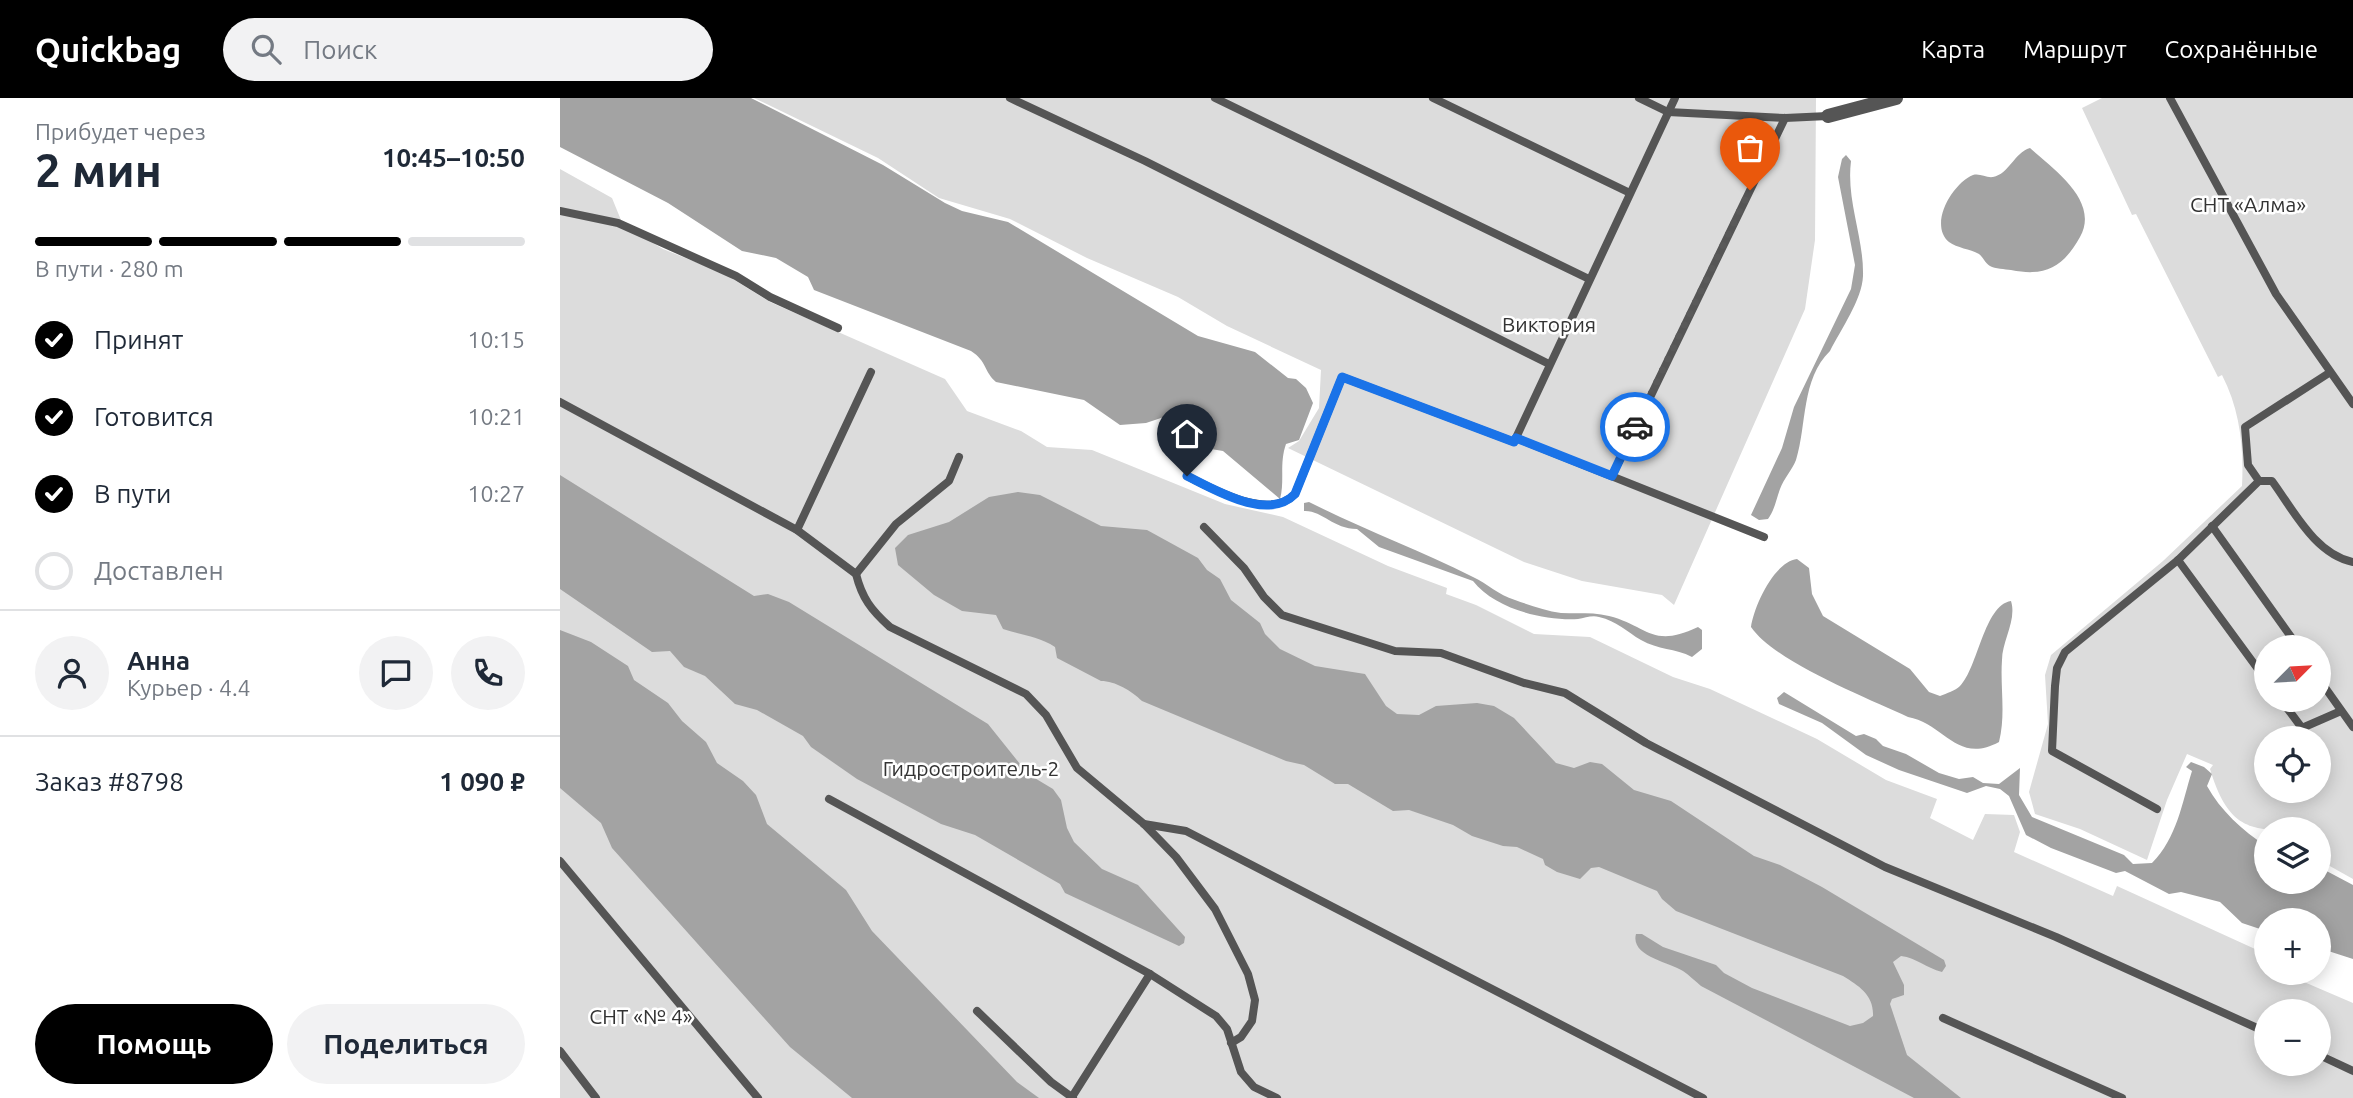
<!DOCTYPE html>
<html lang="ru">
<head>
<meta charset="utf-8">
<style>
	:root { --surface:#fff; --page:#f2f2f3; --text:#1f2937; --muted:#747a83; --line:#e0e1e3; --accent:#000 }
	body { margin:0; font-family:Ubuntu,sans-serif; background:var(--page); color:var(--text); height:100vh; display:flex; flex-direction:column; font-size:26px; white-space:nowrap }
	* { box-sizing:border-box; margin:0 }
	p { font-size:23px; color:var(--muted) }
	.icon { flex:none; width:38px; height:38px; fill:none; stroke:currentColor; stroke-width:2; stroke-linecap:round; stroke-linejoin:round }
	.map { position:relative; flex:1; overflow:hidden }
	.sheet { display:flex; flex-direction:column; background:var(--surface); width:560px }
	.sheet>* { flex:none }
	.needle { width:46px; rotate:66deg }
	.tools { position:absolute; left:1694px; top:537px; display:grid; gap:14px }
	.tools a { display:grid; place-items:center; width:77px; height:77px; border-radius:50%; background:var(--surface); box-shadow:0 4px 18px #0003; font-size:35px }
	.pin { position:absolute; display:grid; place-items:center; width:60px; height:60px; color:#fff; margin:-72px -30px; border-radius:50% 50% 50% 0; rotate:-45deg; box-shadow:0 0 7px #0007 }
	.pin .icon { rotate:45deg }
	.courier { position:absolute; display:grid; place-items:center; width:70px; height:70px; margin:-35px; border:5px solid #1a73e8; border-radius:50%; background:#fff; color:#222; box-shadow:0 2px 9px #0007 }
	.headline em { font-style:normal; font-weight:700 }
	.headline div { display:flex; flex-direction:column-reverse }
	.headline { display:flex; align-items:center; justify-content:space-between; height:119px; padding:0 35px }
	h1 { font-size:46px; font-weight:700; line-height:52px }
	.bar { display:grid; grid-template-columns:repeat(4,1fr); gap:10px 7px; align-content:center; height:84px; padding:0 35px }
	.bar i { height:9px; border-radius:5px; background:var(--line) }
	.bar .current { background:var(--accent) }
	.bar p { grid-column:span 4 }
	.line { display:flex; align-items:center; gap:18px; padding:0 35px; border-top:2px solid var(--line) }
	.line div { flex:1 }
	.round { display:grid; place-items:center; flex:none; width:74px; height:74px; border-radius:37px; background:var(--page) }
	ol { padding:0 35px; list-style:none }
	li { display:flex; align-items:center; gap:21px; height:77px }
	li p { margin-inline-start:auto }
	li .icon { padding:7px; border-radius:50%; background:var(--accent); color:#fff; stroke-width:4 }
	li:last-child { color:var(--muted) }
	li i { width:38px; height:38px; border:4px solid var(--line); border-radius:50% }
	.button { display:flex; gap:14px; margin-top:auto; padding:14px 35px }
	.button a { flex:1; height:80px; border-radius:42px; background:var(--accent); color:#fff; font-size:28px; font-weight:700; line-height:80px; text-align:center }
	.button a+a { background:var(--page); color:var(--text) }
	header { display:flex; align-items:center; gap:42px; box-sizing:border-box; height:98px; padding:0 35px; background:var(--accent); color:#fff }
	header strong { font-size:33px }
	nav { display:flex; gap:38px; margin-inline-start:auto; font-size:24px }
	.search { width:490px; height:63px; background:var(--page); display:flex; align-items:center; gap:18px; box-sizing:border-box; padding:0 24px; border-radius:38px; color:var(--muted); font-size:26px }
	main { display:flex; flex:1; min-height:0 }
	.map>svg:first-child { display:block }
</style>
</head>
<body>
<header>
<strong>Quickbag</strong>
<div class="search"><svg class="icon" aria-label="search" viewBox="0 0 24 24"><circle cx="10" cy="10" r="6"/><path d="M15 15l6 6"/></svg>Поиск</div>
<nav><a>Карта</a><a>Маршрут</a><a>Сохранённые</a></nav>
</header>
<main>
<section class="sheet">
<div class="headline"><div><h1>2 мин</h1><p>Прибудет через</p></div><em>10:45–10:50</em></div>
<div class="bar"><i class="current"></i><i class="current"></i><i class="current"></i><i></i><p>В пути · 280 m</p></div>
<ol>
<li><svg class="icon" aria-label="check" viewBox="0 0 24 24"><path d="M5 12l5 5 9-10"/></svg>Принят<p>10:15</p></li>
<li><svg class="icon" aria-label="check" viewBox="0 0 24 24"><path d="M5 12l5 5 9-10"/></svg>Готовится<p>10:21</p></li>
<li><svg class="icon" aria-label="check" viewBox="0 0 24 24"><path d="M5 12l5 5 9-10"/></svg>В пути<p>10:27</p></li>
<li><i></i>Доставлен</li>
</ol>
<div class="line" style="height:126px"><a class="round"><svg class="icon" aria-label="person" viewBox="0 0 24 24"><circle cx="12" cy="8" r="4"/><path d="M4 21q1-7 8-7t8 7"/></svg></a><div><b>Анна</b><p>Курьер · 4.4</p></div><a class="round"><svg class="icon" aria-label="chat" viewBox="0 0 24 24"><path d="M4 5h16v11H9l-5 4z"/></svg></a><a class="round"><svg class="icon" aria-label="phone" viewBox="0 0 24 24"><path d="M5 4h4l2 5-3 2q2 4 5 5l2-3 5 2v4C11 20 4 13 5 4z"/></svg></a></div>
<div class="line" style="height:91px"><div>Заказ #8798</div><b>1 090 ₽</b></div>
<div class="button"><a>Помощь</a><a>Поделиться</a></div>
</section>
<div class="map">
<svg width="1793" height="1000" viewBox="0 0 1793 1000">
	<rect width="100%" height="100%" fill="#fff"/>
	<g fill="#dcdcdc" fill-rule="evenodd">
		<polygon points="194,0 1256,0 1255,142 1245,211 1114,507 1102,497 1022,483 964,464 728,350 739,343 759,310 761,272 667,228 618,199 527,160 450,121 379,100 318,60"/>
		<path d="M1542,0H1793V781L1759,762V732C1697,732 1671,740 1650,671L1653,667L1627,656L1607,702L1587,762L1520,731L1475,716L1469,694L1488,626L1485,577L1491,557L1603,463L1682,388C1684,349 1680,312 1662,277L1658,279L1576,116L1572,117L1522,10ZM1706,550H1759V602H1706ZM1706,640H1759V693H1706Z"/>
		<path d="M0,71L52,100L63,127L103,151L163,175L210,204L385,281L407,313L461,333L487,349L532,352L665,406L723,419L828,468L887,490L886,496L916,507L974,536L1030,539L1113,579L1150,591L1257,641L1326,682L1377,701L1370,720L1413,742L1425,716L1454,717L1460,734L1454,754L1553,798L1557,788L1706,856V875H1723L1793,905V1000H0ZM1706,914H1759V966H1706Z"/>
	</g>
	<g fill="#a3a3a3">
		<path d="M0,0H191L323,67L385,105L402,113L448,124L638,238L695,254L728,280L736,281L746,290L753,305L739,342L726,346C719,366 725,383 720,401L663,353L651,351L638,342L633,330L620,319L610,317L586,325L560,327L524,302L436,284C424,274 427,263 411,253L254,192L248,179L216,160L182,153L108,105L0,49Z"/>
		<path d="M1470,50C1494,72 1540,103 1520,139C1503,169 1486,179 1451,172C1445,171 1435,171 1430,168C1425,165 1423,159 1419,156C1410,151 1397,150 1389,144C1368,126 1393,85 1413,77C1420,75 1426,80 1433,79C1449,76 1454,55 1470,50Z"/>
		<path d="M1286,57L1291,63C1286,103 1304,139 1303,178C1302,202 1281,231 1270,253C1241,281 1247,327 1236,362C1232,372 1224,380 1220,391C1216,402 1215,411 1208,421L1199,422L1191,417L1222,350L1234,309L1291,191L1295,167L1278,79L1282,61Z"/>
		<polygon points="0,377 194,498 208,496 229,504 428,626 468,676 493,691 501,702 507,730 514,744 542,771 578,787 625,839 624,845 619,848 505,795 500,786 415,737 381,726 297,681 251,649 243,638 197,612 175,606 145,578 124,569 110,553 92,554 0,491"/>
		<path d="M458,394L480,397L541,428L587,432L638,460L647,472L660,481L671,502L700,525L705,536L720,551L755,568L805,576L826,608L837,616L859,617L876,608L917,605L934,608L954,620L996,665L1014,670L1030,664L1042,666L1074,692L1111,703L1194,758L1220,767L1262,789L1384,862L1386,868L1382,874C1366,870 1357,860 1341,858L1333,864L1344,887V897L1332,901L1330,906L1347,957L1401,1000H1354L1141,888C1135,883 1129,877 1123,873C1109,864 1070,858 1076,836H1082L1103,849L1156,867L1164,875L1192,890L1290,928L1303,925L1313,918C1314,897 1299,888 1283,878L1116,813L1102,801L1097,793L1039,769L1031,770L1020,781L997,774L985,767L983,761L957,749L943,748L912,738L893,727L849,712L833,713L788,686H775L744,667L726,663L582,603C572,593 555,583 541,583L497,560L495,549C478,538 460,537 443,531L436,517L402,513L374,497L338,467L335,450L348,437L389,424L429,399Z"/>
		<path d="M749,404C803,431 859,452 913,479C928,486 938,497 955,502C969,507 986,513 1001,515C1018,516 1033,514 1049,518C1088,528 1092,551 1138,529L1142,532V551L1132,559C1115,550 1098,552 1081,542C1067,534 1057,523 1039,519C1032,517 1025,520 1018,521C984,523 935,511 913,483L819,449L797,431C773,431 762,412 744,413V405Z"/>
		<path d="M1237,461L1249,470L1252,496L1263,518L1350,571L1369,594L1380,598C1387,595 1395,593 1400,588C1418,570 1424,507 1451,503C1457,522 1442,543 1442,562C1440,589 1446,616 1439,644C1397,667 1384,625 1348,619C1307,600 1215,564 1191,529C1194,508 1214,464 1237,461Z"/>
		<polygon points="0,532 31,544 68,568 74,582 108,605 122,623 146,644 157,665 183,683 196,697 207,726 286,792 312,833 457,984 479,1000 292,1000 230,949 52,750 41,725 0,690"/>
		<path d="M1224,594L1296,638L1304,636L1316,641L1323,648L1346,656L1379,675L1399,681L1413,679L1423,685L1439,686L1460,670L1459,697L1472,719L1564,757L1573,766L1592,765C1617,740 1622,705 1632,673L1626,669L1631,664L1644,669L1652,676L1647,688C1660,712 1683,733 1706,748V784H1759V769L1793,787V861L1759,850V822H1706V833L1682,825L1660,804L1621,794L1609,796L1565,773L1556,775L1491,750L1466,737L1449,698L1440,691L1426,688L1407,695L1339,672L1306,657L1262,625L1219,606L1217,600Z"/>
	</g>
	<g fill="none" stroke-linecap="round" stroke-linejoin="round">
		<g stroke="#555" stroke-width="8">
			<polyline points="450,0 585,63 989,266"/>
			<polyline points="655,0 1029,181"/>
			<polyline points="873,0 1070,95"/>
			<polyline points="1079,0 1108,14 1225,20 1268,18"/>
			<polyline points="1610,0 1716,196 1793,306"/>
			<polyline points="0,113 58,125 176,178 210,199 278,230"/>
			<path d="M0,304L237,432L296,476C302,500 311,512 330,529L466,596L486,617L517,670L584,726L616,759L655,811L688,876L695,902L692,923L681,939L671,945"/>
			<polyline points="956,340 1204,439"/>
			<path d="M627,378C655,392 709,423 735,396L782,279L954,344L1115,0"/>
			<polyline points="1052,378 1225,20"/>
			<path d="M1699,383H1712C1734,413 1755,456 1793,464"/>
			<polyline points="1652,428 1739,550"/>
			<polyline points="644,429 684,470 704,499 722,517 835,553 881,555 964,585 1005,595 1086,645 1325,769 1496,839 1706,934"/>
			<polyline points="237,432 311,274"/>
			<polyline points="1618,462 1706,582"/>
			<polyline points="296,476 336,426 389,383 399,359"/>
			<polyline points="1759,581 1793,629"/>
			<polyline points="1721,602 1742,630 1781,613"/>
			<polyline points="269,701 590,876 656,918 667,931 681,974 694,989 717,1000"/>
			<polyline points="1597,711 1492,653 1495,588 1497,570 1505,554 1618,462 1699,383 1688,367 1685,329 1769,275"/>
			<polyline points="584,726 626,733 1143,1000"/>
			<polyline points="0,763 198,1000"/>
			<polyline points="417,913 491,984 513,1000"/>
			<polyline points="1383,920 1562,1000"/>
			<polyline points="0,953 36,1000"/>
			<polyline points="1759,957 1793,973"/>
			<polyline points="512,999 590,876"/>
		</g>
		<polyline stroke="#555" stroke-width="14" points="1268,18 1336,0"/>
	</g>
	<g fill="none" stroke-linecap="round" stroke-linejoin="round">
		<polyline stroke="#595959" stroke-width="7" stroke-dasharray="0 12.6" points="1075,329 1190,92"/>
		<path stroke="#1a73e8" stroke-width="9" d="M627,378C655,392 708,424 735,396L782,279L954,344L956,340L1052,378L1075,329"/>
	</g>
	<g text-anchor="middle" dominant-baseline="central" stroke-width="5" stroke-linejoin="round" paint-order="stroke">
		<g font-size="21" fill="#333" stroke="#fff">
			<text x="1688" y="106">СНТ «Алма»</text>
			<text x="989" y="226">Виктория</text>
			<text x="411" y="670">Гидростроитель-2</text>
			<text x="81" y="918">СНТ «№ 4»</text>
		</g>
	</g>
</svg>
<div class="tools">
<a><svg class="needle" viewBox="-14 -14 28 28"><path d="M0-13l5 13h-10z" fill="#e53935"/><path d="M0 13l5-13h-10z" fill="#747a83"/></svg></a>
<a><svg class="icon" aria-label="locate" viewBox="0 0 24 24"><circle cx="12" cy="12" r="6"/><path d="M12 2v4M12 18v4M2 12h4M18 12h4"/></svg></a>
<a><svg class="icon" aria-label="layers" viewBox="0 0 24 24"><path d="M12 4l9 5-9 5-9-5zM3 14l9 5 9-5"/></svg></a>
<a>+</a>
<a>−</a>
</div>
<div class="pin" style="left:1190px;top:92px;background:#ea580c"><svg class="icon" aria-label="bag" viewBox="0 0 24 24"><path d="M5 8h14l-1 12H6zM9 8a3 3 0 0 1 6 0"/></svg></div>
<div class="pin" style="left:627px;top:378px;background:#1f2937"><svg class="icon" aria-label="home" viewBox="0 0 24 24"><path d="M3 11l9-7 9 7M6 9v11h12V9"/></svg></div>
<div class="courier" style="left:1075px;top:329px"><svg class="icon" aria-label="car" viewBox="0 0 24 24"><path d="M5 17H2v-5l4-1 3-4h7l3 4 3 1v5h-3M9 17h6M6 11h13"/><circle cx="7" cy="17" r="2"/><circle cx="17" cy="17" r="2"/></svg></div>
</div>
</main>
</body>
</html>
